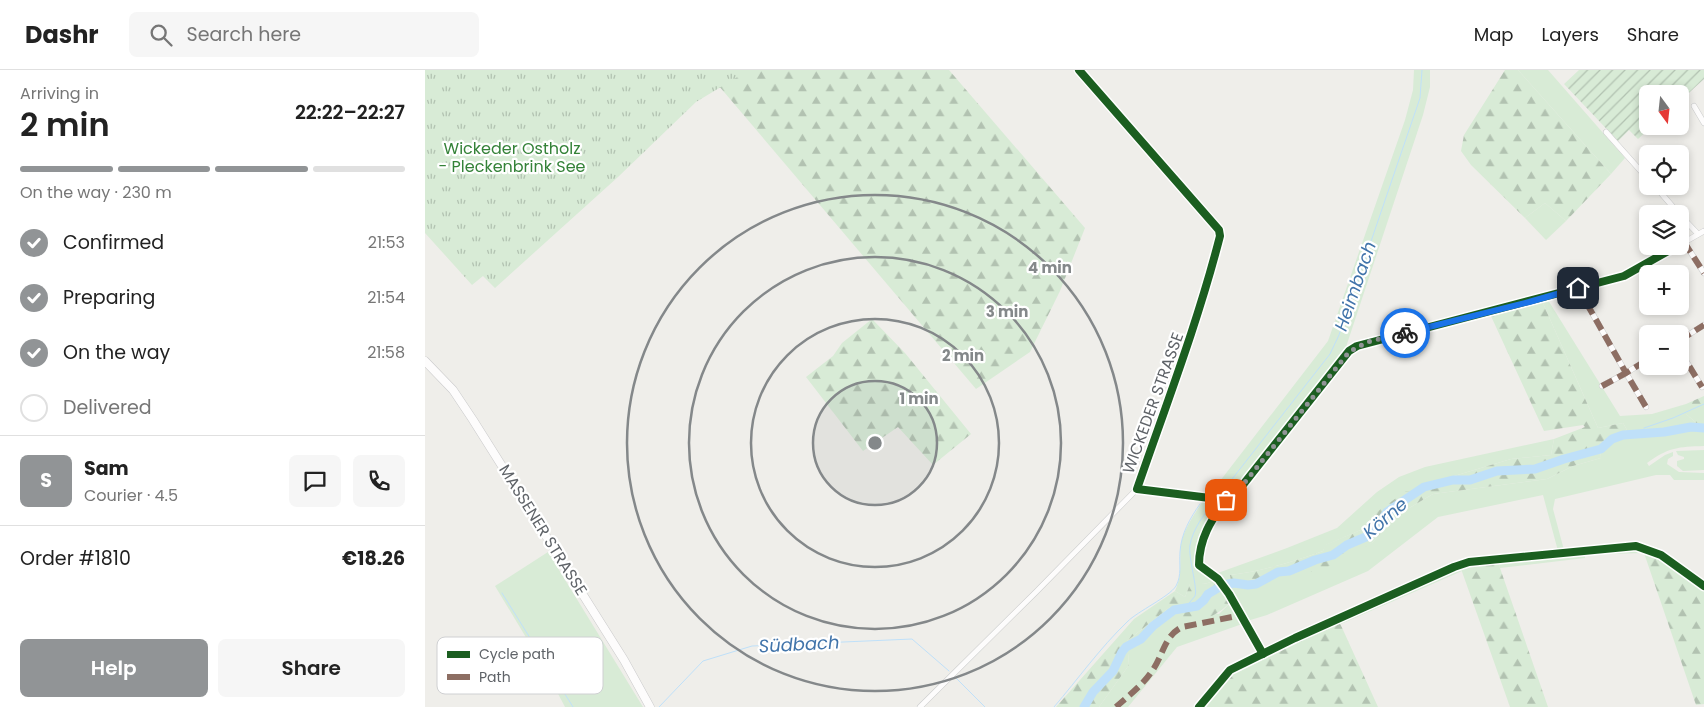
<!DOCTYPE html>
<html lang="en">
<head>
<meta charset="utf-8">
<style>
	:root { --surface:#fff; --page:#f6f6f6; --text:#222; --muted:#767676; --line:#e0e0e0; --accent:#919496 }
	body { margin:0; font-family:Poppins,sans-serif; background:var(--page); color:var(--text); height:100vh; display:flex; flex-direction:column; font-size:19px; white-space:nowrap }
	* { box-sizing:border-box; margin:0 }
	p { font-size:16px; color:var(--muted) }
	.icon { flex:none; width:28px; height:28px; fill:none; stroke:currentColor; stroke-width:2; stroke-linecap:round; stroke-linejoin:round }
	.map { position:relative; flex:1; overflow:hidden }
	.panel { display:flex; flex-direction:column; background:var(--surface); width:425px }
	.panel>* { flex:none }
	.needle { width:32px; rotate:165deg }
	.tools { position:absolute; left:1214px; top:15px; display:grid; gap:10px }
	.tools a { display:grid; place-items:center; width:50px; height:50px; border-radius:8px; background:var(--surface); box-shadow:0 2px 8px #0003; font-size:25px }
	.pin { position:absolute; display:grid; place-items:center; width:42px; height:42px; color:#fff; margin:-21px; border-radius:10px; box-shadow:0 2px 8px #0006 }
	.courier { position:absolute; display:grid; place-items:center; width:50px; height:50px; margin:-25px; border:4px solid #1a73e8; border-radius:50%; background:#fff; color:#222; box-shadow:0 1px 6px #0007 }
	.head em { font-style:normal; font-weight:600 }
	.head div { display:flex; flex-direction:column-reverse }
	.head { display:flex; align-items:center; justify-content:space-between; height:85px; padding:0 20px }
	h1 { font-size:32px; font-weight:600; line-height:38px }
	.bar { display:grid; grid-template-columns:repeat(4,1fr); gap:8px 5px; align-content:center; height:60px; padding:0 20px }
	.bar i { height:6px; border-radius:4px; background:var(--line) }
	.bar .active { background:var(--accent) }
	.bar p { grid-column:span 4 }
	.line { display:flex; align-items:center; gap:12px; padding:0 20px; border-top:1px solid var(--line) }
	.line div { flex:1 }
	.round { display:grid; place-items:center; flex:none; width:52px; height:52px; border-radius:8px; background:var(--page) }
	ol { padding:0 20px; list-style:none }
	li { display:flex; align-items:center; gap:15px; height:55px }
	li p { margin-inline-start:auto }
	li .icon { padding:5px; border-radius:50%; background:var(--accent); color:#fff; stroke-width:4 }
	li:last-child { color:var(--muted) }
	li i { width:28px; height:28px; border:2px solid var(--line); border-radius:50% }
	.cta { display:flex; gap:10px; margin-top:auto; padding:10px 20px }
	.cta a { flex:1; height:58px; border-radius:8px; background:var(--accent); color:#fff; font-size:20px; font-weight:600; line-height:58px; text-align:center }
	.cta a+a { background:var(--page); color:var(--text) }
	header { display:flex; align-items:center; gap:30px; box-sizing:border-box; height:70px; padding:0 25px; background:var(--surface); border-bottom:1px solid var(--line) }
	header strong { font-size:24px }
	nav { display:flex; gap:28px; margin-inline-start:auto; font-size:18px }
	.search { width:350px; height:45px; background:var(--page); display:flex; align-items:center; gap:12px; box-sizing:border-box; padding:0 18px; border-radius:8px; color:var(--muted); font-size:19px }
	main { display:flex; flex:1; min-height:0 }
	.map>svg:first-child { display:block }
</style>
</head>
<body>
<header>
<strong>Dashr</strong>
<div class="search"><svg class="icon" aria-label="search" viewBox="0 0 24 24"><circle cx="10" cy="10" r="6"/><path d="M15 15l6 6"/></svg>Search here</div>
<nav><a>Map</a><a>Layers</a><a>Share</a></nav>
</header>
<main>
<section class="panel">
<div class="head"><div><h1>2 min</h1><p>Arriving in</p></div><em>22:22–22:27</em></div>
<div class="bar"><i class="active"></i><i class="active"></i><i class="active"></i><i></i><p>On the way · 230 m</p></div>
<ol>
<li><svg class="icon" aria-label="check" viewBox="0 0 24 24"><path d="M5 12l5 5 9-10"/></svg>Confirmed<p>21:53</p></li>
<li><svg class="icon" aria-label="check" viewBox="0 0 24 24"><path d="M5 12l5 5 9-10"/></svg>Preparing<p>21:54</p></li>
<li><svg class="icon" aria-label="check" viewBox="0 0 24 24"><path d="M5 12l5 5 9-10"/></svg>On the way<p>21:58</p></li>
<li><i></i>Delivered</li>
</ol>
<div class="line" style="height:90px"><b class="round" style="background:var(--accent);color:#fff">S</b><div><b>Sam</b><p>Courier · 4.5</p></div><a class="round"><svg class="icon" aria-label="chat" viewBox="0 0 24 24"><path d="M4 5h16v11H9l-5 4z"/></svg></a><a class="round"><svg class="icon" aria-label="phone" viewBox="0 0 24 24"><path d="M5 4h4l2 5-3 2q2 4 5 5l2-3 5 2v4C11 20 4 13 5 4z"/></svg></a></div>
<div class="line" style="height:65px"><div>Order #1810</div><b>€18.26</b></div>
<div class="cta"><a>Help</a><a>Share</a></div>
</section>
<div class="map">
<svg width="1279" height="637" viewBox="0 0 1279 637">
	<defs>
		<pattern id="forest-firs" width="22" height="20" patternUnits="userSpaceOnUse" patternTransform="scale(1.25)"><rect width="22" height="20" fill="#d8ebd6"/><path d="M5 1l3.5 6h-7zM16 11l3.5 6h-7z" fill="#b2c2b1"/></pattern>
		<pattern id="park-tufts" width="24" height="20" patternUnits="userSpaceOnUse" patternTransform="scale(1.25)"><rect width="24" height="20" fill="#d8ebd6"/><path d="M3 7l-1-3M5 7V3M7 7l1-3M15 17l-1-3M17 17v-4M19 17l1-3" fill="none" stroke="#b2c2b1"/></pattern>
		<pattern id="garden-furrows" width="10" height="10" patternUnits="userSpaceOnUse" patternTransform="scale(1.25)"><rect width="10" height="10" fill="#d8ebd6"/><path d="M-1 1l2-2M0 10L10 0M9 11l2-2" fill="none" stroke="#b2c2b1"/></pattern>
	</defs>
	<rect width="100%" height="100%" fill="#efeeea"/>
	<g fill="#d8ebd6">
		<polygon points="989,0 1005,0 1005,17 998,45 920,280 803,425 785,424 903,271 980,50 988,20"/>
		<polygon points="1093,0 1123,0 1200,88 1186,104"/>
		<polygon points="1120,133 1141,151 1121,170 1100,148"/>
		<path d="M1123,230L1195,346L1227,344L1261,334V344L1275,356L1279,355V376C1253,377 1244,377 1222,393L1224,396L1240,385L1248,382V386L1243,389L1242,394L1254,402L1279,403V410H1249L1245,405H1231L1130,429L1128,439L1139,480L1133,481L1118,425L1013,447L943,501L842,545L822,551L805,523L790,504L862,478L912,458L952,422L974,407L1000,397L1129,369L1126,385L1086,389L1029,406L949,444L938,459L901,475L898,481C867,492 838,501 805,505L806,511L832,509L857,499L947,473L974,444L1008,424L1122,409L1148,396L1176,388L1175,373L1202,360L1198,353L1173,358L1117,231Z"/>
		<polygon points="1279,380 1279,400 1258,401 1252,396 1252,391 1259,389 1259,387 1253,385 1251,381"/>
		<path d="M777,432H797L789,443L790,444C780,461 774,475 774,495L788,505L791,509C784,515 773,514 765,514L760,527L750,521C758,503 754,492 756,474C759,459 769,445 777,432Z"/>
		<polygon points="1206,478 1217,479 1219,483 1182,484 1180,481"/>
		<polygon points="123,482 218,637 140,637 120,599 70,516"/>
		<polygon points="1160,483 1160,488 1075,498 1073,491"/>
		<polygon points="1035,496 1037,501 916,554 914,551"/>
		<polygon points="806,532 820,553 752,577 703,637 674,637 704,595 702,571 745,537 754,537 794,544"/>
	</g>
	<g fill="url(#forest-firs)">
		<polygon points="306,0 524,0 660,158 635,221 605,282 551,319 288,9"/>
		<polygon points="1080,0 1093,0 1186,104 1141,151 1120,133 1100,148 1046,95 1036,81 1039,65"/>
		<path d="M1115,230L1117,231L1173,358L1198,353L1202,360L1175,373L1176,388L1148,396L1122,409L1008,424L974,444L947,473L901,498L865,507L857,499L832,509L806,512L805,505C838,501 867,492 898,481L900,475L938,459L949,444L981,421L994,423L1029,406L1086,389L1126,385L1129,369L1160,357L1158,355L1119,361L1065,244Z"/>
		<polygon points="447,249 480,283 546,364 508,395 473,357 438,381 381,307 408,286 417,273"/>
		<polygon points="1279,326 1279,355 1275,356 1261,344 1261,334"/>
		<polygon points="1219,483 1231,484 1279,518 1279,634 1271,635"/>
		<polygon points="1073,491 1075,498 1123,637 1085,637 1035,496 1054,492"/>
		<path d="M791,509L806,532C790,547 779,552 757,548L754,537H745L702,571L704,595L674,637H631L709,549L750,521L760,527L765,514C773,514 784,515 791,509Z"/>
		<path d="M914,551L953,637H776C795,612 807,597 837,583L840,585Z"/>
	</g>
	<polygon fill="url(#park-tufts)" points="0,0 324,0 271,32 193,107 70,218 58,206 47,215 0,163"/>
	<polygon fill="url(#garden-furrows)" points="1154,0 1279,0 1279,9 1255,31 1255,24 1222,24 1222,56 1227,56 1213,69 1204,60 1193,71 1139,14"/>
	<g fill="none" stroke-linecap="round" stroke-linejoin="round">
		<g stroke="#bfe0f9" stroke-width="1">
			<polyline points="1219,358 1248,348 1279,334"/>
			<polyline points="793,427 905,284 914,265 995,28 997,0"/>
			<polyline points="77,523 148,637"/>
			<path d="M760,538C763,534 767,530 770,526C773,518 763,488 765,475C768,458 780,443 791,430"/>
			<polyline points="531,608 560,637"/>
			<polyline points="234,637 278,591 327,576 487,569 524,601"/>
			<path d="M629,637C653,609 675,578 702,552C713,541 744,527 751,516C757,505 754,494 755,482C756,464 765,448 775,434"/>
		</g>
		<polyline stroke="#bfe0f9" stroke-width="9" points="659,637 668,622 688,601 697,582 701,577 716,569 728,556 749,540 772,536 779,530 783,524 798,515 809,513 823,515 831,514 853,502 864,501 890,490 908,485 922,475 943,466 951,459 962,442 999,417 1028,410 1045,410 1072,401 1110,399 1139,389 1176,379 1187,369 1198,365 1239,362 1266,357 1279,358"/>
		<defs>
			<g id="street">
				<polyline points="1269,36 1279,53"/>
				<polyline points="1181,62 1222,108"/>
				<polyline points="1230,116 1254,144"/>
				<polyline points="1255,145 1273,164"/>
				<polyline points="1259,172 1279,203"/>
				<polyline points="1258,173 1279,161"/>
				<polyline points="1153,218 1201,303 1222,290"/>
				<polyline points="1255,270 1279,255"/>
				<polyline points="1255,281 1277,317"/>
				<polyline points="1177,316 1201,303 1221,337"/>
				<polyline points="712,419 801,430 806,427 817,416 924,281 932,276 1199,206 1252,176"/>
				<polyline points="495,637 611,522 712,419 767,264 783,214 795,166 794,160 692,42"/>
			</g>
			<polyline id="secondary" points="0,291 28,320 48,350 199,590 225,637"/>
		</defs>
		<use href="#street" stroke="#cbcccc" stroke-width="6"/>
		<use href="#secondary" stroke="#cacacb" stroke-width="9"/>
		<use href="#street" stroke="#fdfcfc" stroke-width="5"/>
		<use href="#secondary" stroke="#fdfcfc" stroke-width="8"/>
		<g stroke="#8d6e63" stroke-width="6" stroke-dasharray="12 6" stroke-linecap="butt">
			<polyline points="1259,172 1279,203"/>
			<polyline points="1153,218 1201,303 1222,290"/>
			<polyline points="1255,270 1279,255"/>
			<polyline points="1255,281 1277,317"/>
			<polyline points="1177,316 1201,303 1221,337"/>
			<path d="M691,637C703,626 718,615 727,601C738,586 739,566 757,557L817,545"/>
		</g>
		<defs>
			<g id="cycleway">
				<path d="M654,0L794,160L795,166C773,252 741,335 712,419L801,430L806,427L817,416L924,281L932,276L1199,206L1252,176"/>
				<path d="M801,430C786,450 774,469 774,495L793,509L804,524L838,584"/>
				<polyline points="774,637 805,600 870,568 1029,497 1044,492 1211,476 1236,485 1279,516"/>
			</g>
		</defs>
		<use href="#cycleway" stroke="#fff" stroke-width="11"/>
		<use href="#cycleway" stroke="#1b5e20" stroke-width="8"/>
	</g>
	<g fill="none" stroke-linecap="round" stroke-linejoin="round">
		<polyline stroke="#919496" stroke-width="5" stroke-dasharray="0 9" points="801,430 806,427 817,416 924,282 942,272 980,263"/>
		<polyline stroke="#1a73e8" stroke-width="6" points="980,263 1104,232 1153,218"/>
	</g>
	<circle cx="450" cy="373" r="62" fill="#84888a" fill-opacity=".12"/>
	<g fill="none" stroke="#84888a" stroke-width="2.5">
		<circle cx="450" cy="373" r="62"/>
		<circle cx="450" cy="373" r="124"/>
		<circle cx="450" cy="373" r="186"/>
		<circle cx="450" cy="373" r="248"/>
	</g>
	<g text-anchor="middle" dominant-baseline="central" stroke-width="4.5" stroke-linejoin="round" paint-order="stroke">
		<g font-size="16" fill="#348238" stroke="#fff">
			<text x="87" y="78">Wickeder Ostholz<tspan x="87" dy="18">- Pleckenbrink See</tspan></text>
		</g>
		<g font-size="16" fill="#5f6368" stroke="#fff">
			<text transform="translate(728 333) rotate(-70)">WICKEDER STRASSE</text>
			<text transform="translate(118 460) rotate(58)">MASSENER STRASSE</text>
		</g>
		<g font-size="18" font-style="italic" fill="#4174aa" stroke="#fff">
			<text transform="translate(930 216) rotate(-71)">Heimbach</text>
			<text transform="translate(960 448) rotate(-41)">Körne</text>
			<text transform="translate(374 574) rotate(-3)">Südbach</text>
		</g>
	</g>
	<rect x="12" y="567" width="166" height="57" rx="8" fill="#fff" stroke="#cfd0d2" stroke-width="1"/>
	<rect x="22" y="581" width="23" height="7" fill="#1b5e20"/>
	<rect x="22" y="604" width="23" height="6" fill="#8d6e63"/>
	<g font-size="14" fill="#5f6368">
		<text x="54" y="589">Cycle path</text>
		<text x="54" y="612">Path</text>
	</g>
	<circle cx="450" cy="373" r="8" fill="#84888a" stroke="#fff" stroke-width="2.5"/>
	<g font-size="15" text-anchor="middle" font-weight="bold" fill="#84888a" stroke="#fff" stroke-width="4.5" stroke-linejoin="round" paint-order="stroke">
		<text x="625" y="203">4 min</text>
		<text x="582" y="247">3 min</text>
		<text x="538" y="291">2 min</text>
		<text x="494" y="334">1 min</text>
	</g>
</svg>
<div class="tools">
<a><svg class="needle" viewBox="-14 -14 28 28"><path d="M0-13l5 13h-10z" fill="#e53935"/><path d="M0 13l5-13h-10z" fill="#767676"/></svg></a>
<a><svg class="icon" aria-label="locate" viewBox="0 0 24 24"><circle cx="12" cy="12" r="6"/><path d="M12 2v4M12 18v4M2 12h4M18 12h4"/></svg></a>
<a><svg class="icon" aria-label="layers" viewBox="0 0 24 24"><path d="M12 4l9 5-9 5-9-5zM3 14l9 5 9-5"/></svg></a>
<a>+</a>
<a>−</a>
</div>
<div class="pin" style="left:801px;top:430px;background:#ea580c"><svg class="icon" aria-label="bag" viewBox="0 0 24 24"><path d="M5 8h14l-1 12H6zM9 8a3 3 0 0 1 6 0"/></svg></div>
<div class="pin" style="left:1153px;top:218px;background:#1f2937"><svg class="icon" aria-label="home" viewBox="0 0 24 24"><path d="M3 11l9-7 9 7M6 9v11h12V9"/></svg></div>
<div class="courier" style="left:980px;top:263px"><svg class="icon" aria-label="bike" viewBox="0 0 24 24"><circle cx="6" cy="16" r="4"/><circle cx="18" cy="16" r="4"/><path d="M6 16l4-8h5l3 8M10 8l3 8H6M13 5h3"/></svg></div>
</div>
</main>
</body>
</html>
